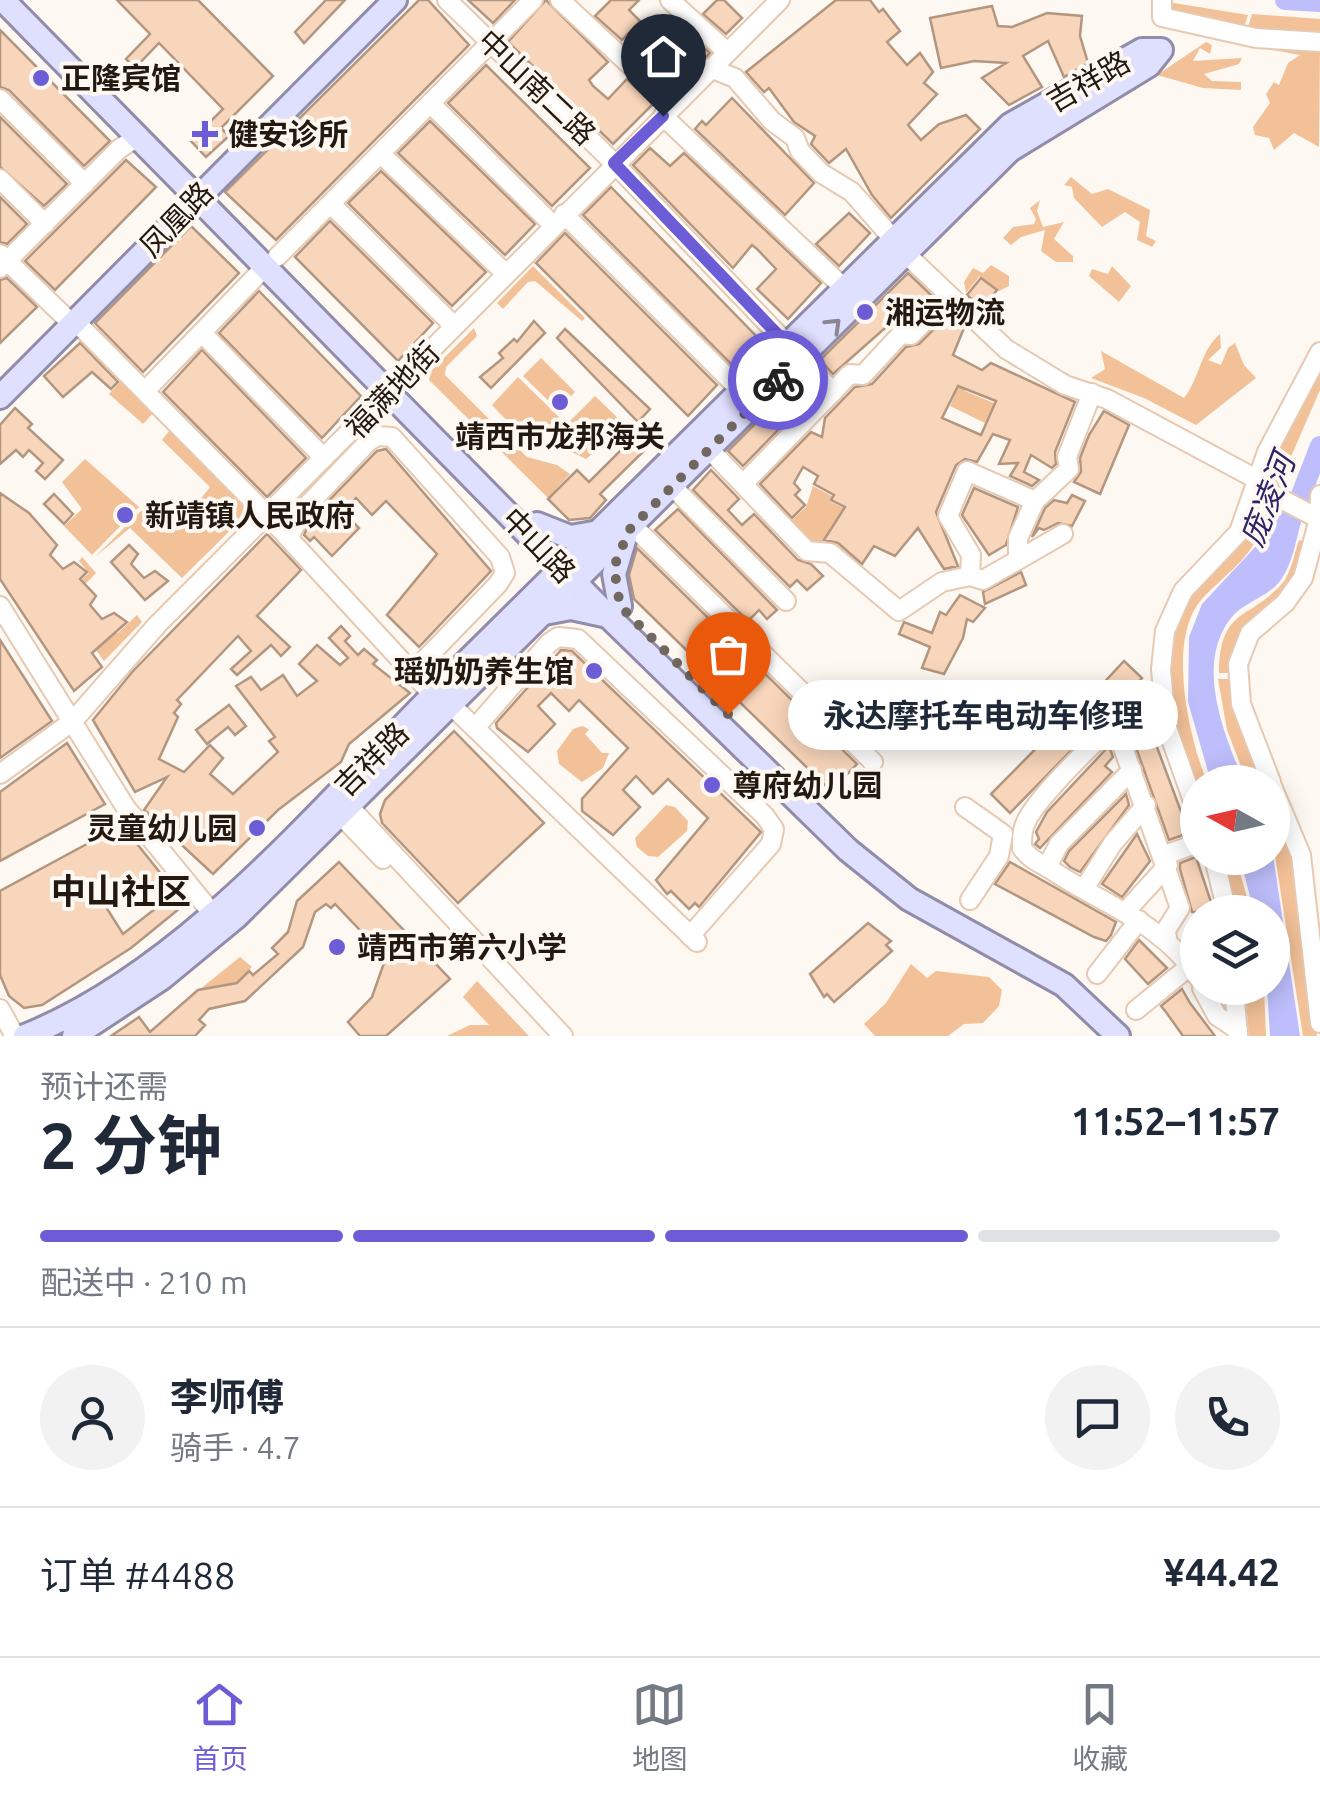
<!DOCTYPE html>
<html lang="zh">
<head>
<meta charset="utf-8">
<style>
	:root { --surface:#fff; --page:#f2f2f3; --text:#1f2937; --muted:#747a83; --line:#e0e1e3; --accent:#6c5dd7 }
	body { margin:0; font-family:Ubuntu,"Noto Sans SC",sans-serif; background:var(--page); color:var(--text); height:100vh; display:flex; flex-direction:column; font-size:38px; white-space:nowrap }
	* { box-sizing:border-box; margin:0 }
	p { font-size:32px; color:var(--muted) }
	.icon { flex:none; width:55px; height:55px; fill:none; stroke:currentColor; stroke-width:2; stroke-linecap:round; stroke-linejoin:round }
	.map { position:relative; height:1036px; overflow:hidden }
	.details { display:flex; flex-direction:column; background:var(--surface); flex:1 }
	.details>* { flex:none }
	.needle { width:65px; rotate:278deg }
	.buttons { position:absolute; left:1180px; top:765px; display:grid; gap:20px }
	.buttons a { display:grid; place-items:center; width:110px; height:110px; border-radius:50%; background:var(--surface); box-shadow:0 5px 25px #0003; font-size:50px }
	.pin { position:absolute; display:grid; place-items:center; width:85px; height:85px; color:#fff; margin:-102px -42px; border-radius:50% 50% 50% 0; rotate:-45deg; box-shadow:0 0 10px #0007 }
	.pin .icon { rotate:45deg }
	.courier { position:absolute; display:grid; place-items:center; width:100px; height:100px; margin:-50px; border:8px solid #6c5dd7; border-radius:50%; background:#fff; color:#222; box-shadow:0 2px 12px #0007 }
	.bubble { position:absolute; height:70px; border-radius:35px; background:var(--surface); box-shadow:0 5px 25px #0003; font-size:32px; font-weight:700; line-height:70px; text-align:center }
	.head em { font-style:normal; font-weight:700 }
	.head div { display:flex; flex-direction:column-reverse }
	.head { display:flex; align-items:center; justify-content:space-between; height:170px; padding:0 40px }
	h1 { font-size:65px; font-weight:700; line-height:75px }
	.bar { display:grid; grid-template-columns:repeat(4,1fr); gap:15px 10px; align-content:center; height:120px; padding:0 40px }
	.bar i { height:12px; border-radius:8px; background:var(--line) }
	.bar .active { background:var(--accent) }
	.bar p { grid-column:span 4 }
	.line { display:flex; align-items:center; gap:25px; padding:0 40px; border-top:2px solid var(--line) }
	.line div { flex:1 }
	.round { display:grid; place-items:center; flex:none; width:105px; height:105px; border-radius:52px; background:var(--page) }
	.tab-bar { display:flex; justify-content:space-around; align-items:center; height:140px; border-top:2px solid var(--line); background:var(--surface); font-size:28px; color:var(--muted) }
	.tab-bar a { display:grid; justify-items:center; gap:5px }
	.tab-bar .active { color:var(--accent) }
	.map>svg:first-child { display:block }
</style>
</head>
<body>
<div class="map">
<svg width="1320" height="1036" viewBox="0 0 1320 1036">
	<rect width="100%" height="100%" fill="#fef8f3"/>
	<g fill="#f2c198">
		<polygon points="1168,2 1248,15 1244,27 1168,12"/>
		<polygon points="1252,14 1320,19 1320,34 1248,27"/>
		<polygon points="1215,35 1320,47 1319,147 1294,133 1274,150 1269,138 1255,135 1253,127 1270,103 1266,94 1274,82 1279,85 1288,63 1300,55 1209,38"/>
		<polygon points="1206,42 1212,45 1210,54 1200,48 1193,61 1242,58 1239,64 1204,74 1212,81 1241,82 1241,90 1203,88 1157,75"/>
		<polygon points="1071,177 1092,194 1108,189 1150,210 1146,236 1156,241 1152,247 1137,240 1140,222 1125,212 1102,227 1074,198 1072,187 1064,185"/>
		<polygon points="1040,200 1037,211 1043,227 1064,222 1054,239 1073,256 1073,262 1056,262 1041,251 1045,230 1021,237 1011,245 1003,238 1013,227 1034,224 1036,219 1030,208"/>
		<polygon points="991,265 1009,276 1009,286 999,291 980,276 966,293 964,282 973,268 983,273"/>
		<polygon points="533,266 585,318 582,321 535,281 528,282 503,309 497,303"/>
		<polygon points="1112,266 1131,286 1119,302 1089,276 1092,269 1108,274"/>
		<polygon points="474,328 477,336 446,367 445,375 527,457 557,465 570,474 548,498 429,380 432,370"/>
		<path d="M1220,334L1221,348L1208,360L1221,365L1228,348L1235,343L1244,365L1256,378L1196,425L1144,398L1091,378L1105,369L1101,351L1184,398C1200,378 1200,351 1220,334Z"/>
		<polygon points="541,358 575,392 558,410 523,376"/>
		<polygon points="1320,366 1320,390 1276,491 1265,485 1277,448"/>
		<polygon points="518,377 559,417 535,442 525,440 492,405"/>
		<polygon points="954,380 966,386 965,391 994,403 985,423 950,406 955,395 948,391"/>
		<polygon points="121,381 154,412 143,424 109,394"/>
		<polygon points="595,396 621,421 622,428 611,438 596,429 580,439 557,434"/>
		<polygon points="170,430 253,508 182,578 130,528 95,557 142,510 167,531 178,528 210,487 162,440"/>
		<polygon points="588,436 594,443 608,441 586,459 551,442 554,437 579,441"/>
		<polygon points="85,459 139,507 92,555 64,526 82,509 62,482"/>
		<polygon points="813,486 832,496 829,501 846,509 817,548 791,521 806,507"/>
		<path d="M1251,524L1262,527C1252,558 1223,576 1202,599C1166,639 1189,738 1207,782H1198V788C1176,731 1151,650 1191,594C1210,569 1238,554 1251,524Z"/>
		<path d="M1299,540L1309,543L1299,576L1232,673H1219C1220,608 1247,621 1281,585C1291,574 1294,554 1299,540Z"/>
		<polygon points="82,557 96,573 68,602 118,633 137,615 142,622 104,661 59,600 89,573 79,561"/>
		<polygon points="1218,679 1234,679 1268,782 1247,782 1227,730"/>
		<polygon points="582,726 589,729 585,734 602,753 609,753 603,768 582,782 559,764 557,751 573,729"/>
		<polygon points="1272,795 1293,845 1317,1036 1303,1036 1273,843"/>
		<polygon points="666,805 675,807 688,821 687,831 658,857 648,856 637,847 635,838"/>
		<polygon points="1223,858 1236,858 1251,912 1236,912"/>
		<polygon points="240,957 252,967 237,982 199,990"/>
		<polygon points="911,964 927,978 936,971 989,977 1002,990 999,1006 983,1023 964,1024 948,1036 875,1036 864,1024 886,1003"/>
		<polygon points="477,981 529,1036 447,1036 470,1025 489,1025 463,997"/>
		<polygon points="1245,988 1264,988 1266,1036 1249,1036"/>
	</g>
	<g fill="#bebefc">
		<path d="M1275,499L1303,515C1297,534 1293,565 1280,581C1268,597 1244,602 1231,618C1194,665 1225,736 1244,782H1211L1188,702L1189,637L1202,604L1257,545Z"/>
		<polygon points="1273,855 1300,1036 1270,1036 1267,988 1272,988 1272,912 1254,912 1240,858"/>
	</g>
	<g fill="none" stroke-linecap="round" stroke-linejoin="round">
		<g stroke="#bebefc" stroke-width="20">
			<polyline points="1285,0 1320,2"/>
			<polyline points="1290,523 1320,446"/>
		</g>
	</g>
	<g fill="#f8d6bb" stroke="#b3967f" stroke-width="2.5" fill-rule="evenodd">
		<polygon points="117,0 198,0 273,76 221,128 229,136 206,157 191,141 223,109 159,43 135,68 126,59 150,34"/>
		<polygon points="326,0 345,0 304,43 295,32"/>
		<polygon points="419,0 428,0 469,45 276,240 225,192"/>
		<polygon points="468,0 515,0 493,23"/>
		<polygon points="546,0 608,62 589,80 593,86 608,99 627,79 653,104 613,144 508,42"/>
		<polygon points="611,0 639,0 629,10 640,21 622,40 595,16"/>
		<polygon points="717,0 724,0 742,18 726,34 703,14"/>
		<polygon points="836,0 870,0 879,12 883,9 900,31 887,42 907,65 920,53 933,72 924,83 937,94 908,125 921,140 939,124 966,115 980,129 891,218 872,195 846,149 829,163 811,144 815,136 794,122 769,88 764,92 746,72"/>
		<polygon points="992,6 998,26 1012,27 1047,13 1082,16 1080,36 1088,63 1064,77 1048,41 1023,56 1042,87 1009,105 982,78 1006,63 974,61 941,68 930,18"/>
		<polygon points="0,30 110,141 84,166 9,90 0,87"/>
		<polygon points="648,41 663,54 667,50 678,60 696,41 710,53 674,89 636,54"/>
		<polygon points="486,65 590,168 552,206 448,103"/>
		<polygon points="732,98 814,183 785,215 695,129 702,121 706,125"/>
		<polygon points="0,117 67,184 44,206 0,167"/>
		<polygon points="430,121 535,224 505,255 398,153"/>
		<polygon points="650,148 670,166 684,153 821,283 788,319 757,289 776,269 757,249 752,245 733,268 633,165"/>
		<polygon points="126,160 156,187 55,290 25,261"/>
		<polygon points="381,171 486,272 452,306 348,203"/>
		<polygon points="611,187 760,340 735,368 583,215"/>
		<polygon points="0,197 27,224 7,244 0,242"/>
		<polygon points="849,213 870,233 839,266 816,244"/>
		<polygon points="330,221 433,323 398,361 295,257"/>
		<polygon points="191,226 239,273 143,372 95,323"/>
		<polygon points="565,233 717,385 688,416 536,263"/>
		<polygon points="908,273 932,296 910,318 902,313 833,374 820,360"/>
		<polygon points="7,278 37,307 0,343 0,280"/>
		<polygon points="981,278 997,290 982,309 967,295"/>
		<polygon points="259,291 361,396 322,438 219,333"/>
		<path d="M949,314L951,321L964,328L953,355L982,370L991,363L1075,402L1055,452L1056,464L1052,468L1031,455L1024,472L1039,480L1032,486L1010,476L1018,463L999,464L1010,440L993,434L977,462L965,459L956,465L936,512L958,566L944,569L918,528L895,556L874,546L862,564L838,543L824,540L845,507L831,500L834,495L814,484L818,476L803,467L794,483L800,490L795,495L805,505L792,518L760,484L811,432L822,437L825,418L855,387L872,384L906,347L919,344ZM958,386L996,401L981,435L942,418Z"/>
		<polygon points="534,321 545,333 491,388 480,377 503,358 499,353 514,339 517,342"/>
		<polygon points="565,329 650,409 638,422 557,338"/>
		<polygon points="80,343 118,382 111,389 92,372 63,397 44,376"/>
		<polygon points="202,350 306,458 267,497 163,392"/>
		<polygon points="802,377 815,392 743,466 728,451"/>
		<polygon points="15,408 32,424 28,428 63,460 45,479 36,471 43,463 29,450 23,457 16,450 0,464 0,425"/>
		<polygon points="1104,411 1129,425 1100,494 1074,482 1081,472 1080,458 1089,435"/>
		<polygon points="642,429 654,441 600,494 606,500 590,518 569,520 548,499 577,470 589,482"/>
		<polygon points="386,449 491,571 419,647 387,615 437,554 386,501 372,515 356,498 343,512 359,528 332,556 314,537 310,541 304,535 311,519 377,451"/>
		<polygon points="711,470 739,499 728,510 742,525 754,514 798,560 811,564 823,576 807,590 797,580 790,587 693,490"/>
		<polygon points="974,488 1018,507 1006,545 989,555 962,515"/>
		<polygon points="0,493 29,513 57,545 50,555 63,569 74,562 87,572 80,579 96,596 90,605 102,619 114,613 127,622 92,653 102,667 74,691 0,579"/>
		<polygon points="54,494 73,514 64,524 44,504"/>
		<polygon points="1072,495 1085,501 1072,526 1058,523 1044,530 1039,528 1032,537 1045,508 1054,500 1067,503"/>
		<polygon points="678,509 777,610 767,619 759,610 748,621 655,530"/>
		<polygon points="267,534 301,570 257,616 290,647 281,656 271,645 237,675 231,669 251,651 238,636 177,700 181,704 174,713 178,717 159,759 184,772 210,745 223,758 210,774 233,794 278,752 269,741 275,737 236,686 251,677 261,690 283,675 297,696 317,681 299,664 317,645 340,665 348,658 329,638 341,626 350,636 345,641 358,655 364,649 377,660 373,664 410,693 349,744 341,762 278,810 213,874 144,810 167,777 135,792 93,720 133,671"/>
		<polygon points="129,545 138,554 131,564 144,578 155,571 168,581 145,600 111,562"/>
		<polygon points="637,548 857,764 831,791 634,599 629,575"/>
		<polygon points="1021,572 1026,585 985,604 983,592"/>
		<polygon points="960,595 985,608 973,622 967,619 963,638 944,674 922,668 930,647 899,634 904,622 932,633 940,612 946,615"/>
		<polygon points="0,640 52,721 0,758"/>
		<polygon points="561,650 572,651 761,832 699,907 695,903 689,909 671,891 667,894 656,880 708,818 668,779 653,794 636,776 623,790 640,807 613,835 582,811 582,799 628,748 579,700 569,711 551,693 538,706 555,724 528,752 497,728 496,723"/>
		<polygon points="1124,661 1142,678 1115,707 1098,689"/>
		<polygon points="229,705 246,726 235,735 228,727 207,744 196,730"/>
		<polygon points="1079,705 1097,724 1010,813 991,794"/>
		<polygon points="873,712 890,729 873,745 858,729"/>
		<polygon points="1145,715 1189,833 1169,840 1129,728"/>
		<polygon points="454,731 544,823 458,903 382,823 380,814 385,800"/>
		<polygon points="67,743 105,804 0,861 0,792"/>
		<polygon points="1109,746 1113,757 1105,766 1112,772 1040,848 1035,844 1039,839 1036,832 1047,812"/>
		<polygon points="1126,794 1129,805 1080,872 1070,867 1064,861 1069,851"/>
		<path d="M122,825L185,904L131,948L42,1005L24,1008L9,996L0,975V891ZM147,877L165,901L123,934L104,904Z"/>
		<polygon points="1137,834 1150,861 1122,897 1102,884"/>
		<polygon points="1196,857 1214,911 1207,912 1192,912 1180,869 1180,863"/>
		<polygon points="339,862 450,979 386,1036 360,1036 348,1022 372,997 384,963 373,950 376,947 335,904 331,908 326,904 315,912 303,947 245,1001 209,1009 199,1020 205,1025 195,1036 111,1036 139,1017 150,1032 198,990 237,983 249,971 253,975 278,954 272,948 288,932 297,901"/>
		<polygon points="1010,862 1116,922 1111,935 1106,941 1094,937 995,884"/>
		<polygon points="868,923 891,941 886,945 892,951 834,1002 827,994 824,997 810,974"/>
		<polygon points="1139,940 1167,968 1148,984 1125,959"/>
		<polygon points="1182,989 1190,1003 1215,1036 1183,1036 1166,1012 1161,1006"/>
	</g>
	<g fill="none" stroke-linecap="round" stroke-linejoin="round">
		<defs>
			<g id="minor">
				<polyline points="447,0 614,163 833,392"/>
				<polyline points="560,0 673,105"/>
				<polyline points="670,0 727,52"/>
				<polyline points="1162,0 1162,17 1256,38 1320,42"/>
				<polyline points="710,68 735,78 772,121 795,138 800,151 821,173 852,192 907,255 1006,349 1065,385 1107,399 1258,480"/>
				<polyline points="0,99 85,184"/>
				<polyline points="431,104 553,225"/>
				<polyline points="663,116 844,288"/>
				<polyline points="381,154 505,273"/>
				<polyline points="0,179 45,224"/>
				<polyline points="331,204 454,326"/>
				<polyline points="564,214 741,391"/>
				<polyline points="0,254 64,316"/>
				<polyline points="277,257 533,0"/>
				<polyline points="0,268 119,149 139,136"/>
				<polyline points="76,322 268,516 433,695"/>
				<polyline points="202,333 324,458"/>
				<polyline points="145,391 267,265"/>
				<polyline points="709,449 807,551 830,553 899,611 942,582 970,576 971,555 948,516 967,471 1035,501 1069,469 1067,457 1092,393"/>
				<polyline points="744,483 850,374 863,375 901,334 911,335 949,296"/>
				<polyline points="672,486 786,601"/>
				<polyline points="1257,486 1319,519"/>
				<polyline points="633,526 873,762"/>
				<polyline points="289,538 301,512 369,441 378,436 392,437 500,557 505,573 498,584 411,674"/>
				<polyline points="1018,557 1018,538 1035,501"/>
				<polyline points="970,576 983,580 1063,534"/>
				<polyline points="0,606 126,808 212,913"/>
				<path d="M1162,688C1132,702 1044,789 1028,818C1022,828 1022,836 1022,848C1030,860 1041,863 1053,871C1104,905 1162,923 1198,977"/>
				<polyline points="1083,691 1115,725 1180,908 1166,930 1167,939"/>
				<polyline points="451,705 697,942"/>
				<polyline points="475,728 549,643 558,637 578,639 765,816 774,829 771,844 690,936"/>
				<polyline points="0,774 73,721 157,625 780,0"/>
				<polyline points="1271,782 1241,704 1238,664 1250,633 1285,603 1303,578 1319,519 1320,495"/>
				<polyline points="1272,786 1301,855 1320,1023"/>
				<polyline points="342,799 563,1036"/>
				<polyline points="332,806 383,859"/>
				<polyline points="965,807 1003,834 999,856 970,900"/>
				<polyline points="1198,815 1166,725 1161,669 1165,631 1183,591 1239,532 1267,452 1320,352"/>
				<polyline points="1165,855 1198,843"/>
				<polyline points="1214,858 1227,912"/>
				<polyline points="1047,867 1059,844 1132,770"/>
				<polyline points="1084,889 1113,843 1146,805"/>
				<polyline points="1126,911 1168,865"/>
				<polyline points="1097,974 1139,920"/>
				<polyline points="1202,988 1217,1016 1238,1030"/>
				<polyline points="1234,988 1238,1036"/>
				<polyline points="0,1009 15,1036"/>
				<polyline points="1136,1010 1190,966"/>
			</g>
			<g id="major">
				<polyline points="3,0 609,617 848,850 909,899 1064,985 1118,1036"/>
				<polyline points="0,397 395,0"/>
				<polyline points="537,524 570,537 599,532"/>
				<polyline points="620,606 614,574 625,537"/>
				<polyline points="539,614 571,608 608,616"/>
				<path d="M25,1036C183,973 316,813 434,694C625,503 819,315 1010,125L1142,50H1161L1149,65L1010,150L236,917L162,978L74,1036"/>
			</g>
		</defs>
		<use href="#minor" stroke="#e7c9b1" stroke-width="22"/>
		<use href="#major" stroke="#908caa" stroke-width="28"/>
		<use href="#minor" stroke="#fff" stroke-width="18"/>
		<use href="#major" stroke="#dfdffe" stroke-width="22"/>
	</g>
	<defs><path id="oneway-chevron" d="M-2-3.5L2.5 0L-2 3.5" fill="none" stroke-width="1.6" stroke-linecap="round" stroke-linejoin="round" transform="scale(2.5)"/></defs>
	<use stroke="#8b8693" href="#oneway-chevron" transform="translate(834 325) rotate(-44)"/>
	<g fill="none" stroke-linecap="round" stroke-linejoin="round">
		<polyline stroke="#70675f" stroke-width="10" stroke-dasharray="0 18" points="728,714 620,606 614,567 629,530 778,380"/>
		<polyline stroke="#6c5dd7" stroke-width="12" points="663,116 614,163 800,358 778,380"/>
	</g>
	<g fill="#6c5dd7" stroke="#fef8f3" stroke-width="4">
		<circle cx="41" cy="78" r="10"/>
		<path d="M200 119h10v10h10v10h-10v10h-10v-10h-10v-10h10z"/>
		<circle cx="865" cy="312" r="10"/>
		<circle cx="560" cy="402" r="10"/>
		<circle cx="125" cy="515" r="10"/>
		<circle cx="594" cy="671" r="10"/>
		<circle cx="712" cy="785" r="10"/>
		<circle cx="257" cy="828" r="10"/>
		<circle cx="337" cy="947" r="10"/>
	</g>
	<g text-anchor="middle" dominant-baseline="central" stroke-width="8" stroke-linejoin="round" paint-order="stroke">
		<g font-size="30" font-weight="bold" fill="#241910" stroke="#fef8f3" text-anchor="start">
			<text x="61" y="78">正隆宾馆</text>
			<text x="228" y="134">健安诊所</text>
			<text x="885" y="312">湘运物流</text>
			<text x="560" y="436" text-anchor="middle">靖西市龙邦海关</text>
			<text x="145" y="515">新靖镇人民政府</text>
			<text x="574" y="671" text-anchor="end">瑶奶奶养生馆</text>
			<text x="732" y="785">尊府幼儿园</text>
			<text x="237" y="828" text-anchor="end">灵童幼儿园</text>
			<text x="357" y="947">靖西市第六小学</text>
		</g>
		<g font-size="30" fill="#241910" stroke="#fef8f3">
			<text transform="translate(1088 81) rotate(-30)">吉祥路</text>
			<text transform="translate(537 87) rotate(44)">中山南二路</text>
			<text transform="translate(176 219) rotate(-46)">凤凰路</text>
			<text transform="translate(392 390) rotate(-46)">福满地街</text>
			<text transform="translate(539 545) rotate(46)">中山路</text>
			<text transform="translate(371 759) rotate(-45)">吉祥路</text>
		</g>
		<g font-size="32" font-style="italic" fill="#2d2369" stroke="#fef8f3">
			<text transform="translate(1267 500) rotate(-69)">庞凌河</text>
		</g>
		<g font-size="35" font-weight="bold" fill="#241910" stroke="#fef8f3">
			<text x="121" y="891">中山社区</text>
		</g>
	</g>
</svg>
<div class="buttons">
<a><svg class="needle" viewBox="-14 -14 28 28"><path d="M0-13l5 13h-10z" fill="#e53935"/><path d="M0 13l5-13h-10z" fill="#747a83"/></svg></a>
<a><svg class="icon" aria-label="layers" viewBox="0 0 24 24"><path d="M12 4l9 5-9 5-9-5zM3 14l9 5 9-5"/></svg></a>
</div>
<div class="pin" style="left:728px;top:714px;background:#ea580c"><svg class="icon" aria-label="bag" viewBox="0 0 24 24"><path d="M5 8h14l-1 12H6zM9 8a3 3 0 0 1 6 0"/></svg></div>
<div class="pin" style="left:663px;top:116px;background:#1f2937"><svg class="icon" aria-label="home" viewBox="0 0 24 24"><path d="M3 11l9-7 9 7M6 9v11h12V9"/></svg></div>
<div class="courier" style="left:778px;top:380px"><svg class="icon" aria-label="bike" viewBox="0 0 24 24"><circle cx="6" cy="16" r="4"/><circle cx="18" cy="16" r="4"/><path d="M6 16l4-8h5l3 8M10 8l3 8H6M13 5h3"/></svg></div>
<div class="bubble" style="left:788px;top:680px;width:390px">永达摩托车电动车修理</div>
</div>
<section class="details">
<div class="head"><div><h1>2 分钟</h1><p>预计还需</p></div><em>11:52–11:57</em></div>
<div class="bar"><i class="active"></i><i class="active"></i><i class="active"></i><i></i><p>配送中 · 210 m</p></div>
<div class="line" style="height:180px"><a class="round"><svg class="icon" aria-label="person" viewBox="0 0 24 24"><circle cx="12" cy="8" r="4"/><path d="M4 21q1-7 8-7t8 7"/></svg></a><div><b>李师傅</b><p>骑手 · 4.7</p></div><a class="round"><svg class="icon" aria-label="chat" viewBox="0 0 24 24"><path d="M4 5h16v11H9l-5 4z"/></svg></a><a class="round"><svg class="icon" aria-label="phone" viewBox="0 0 24 24"><path d="M5 4h4l2 5-3 2q2 4 5 5l2-3 5 2v4C11 20 4 13 5 4z"/></svg></a></div>
<div class="line" style="height:130px"><div>订单 #4488</div><b>¥44.42</b></div>
</section>
<nav class="tab-bar">
<a class="active"><svg class="icon" aria-label="home" viewBox="0 0 24 24"><path d="M3 11l9-7 9 7M6 9v11h12V9"/></svg>首页</a>
<a><svg class="icon" aria-label="map" viewBox="0 0 24 24"><path d="M3 6l6-2 6 2 6-2v14l-6 2-6-2-6 2zM9 4v14M15 6v14"/></svg>地图</a>
<a><svg class="icon" aria-label="saved" viewBox="0 0 24 24"><path d="M7 4h10v16l-5-4-5 4z"/></svg>收藏</a>
</nav>
</body>
</html>
